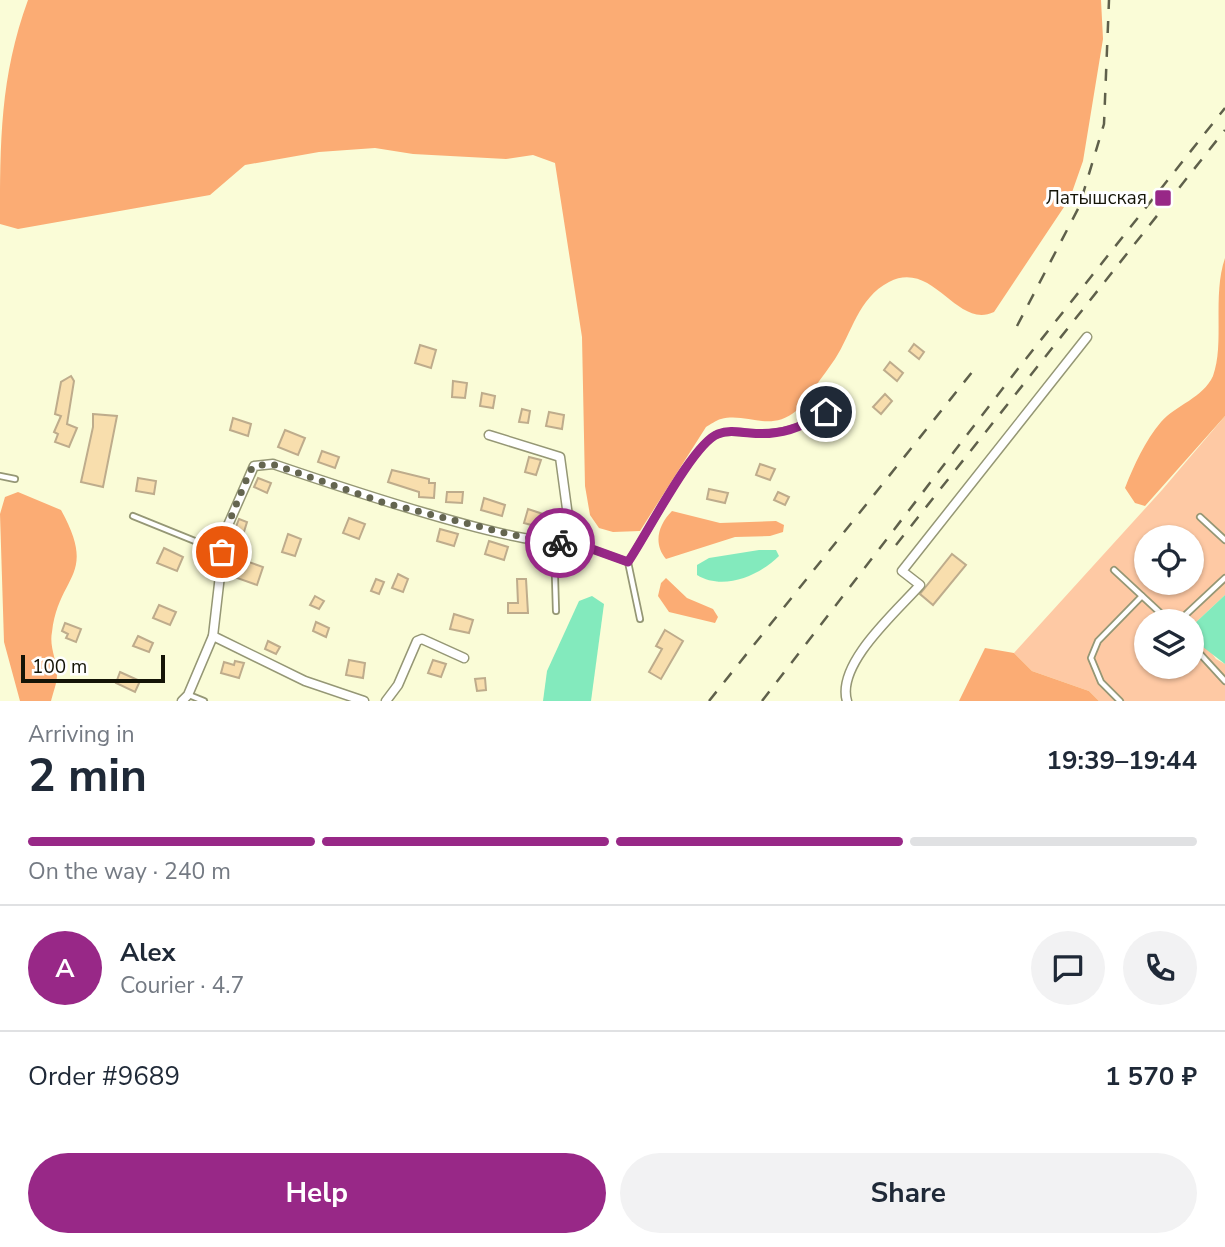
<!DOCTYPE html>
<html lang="en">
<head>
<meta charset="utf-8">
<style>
	:root { --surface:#fff; --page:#f2f2f3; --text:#1f2937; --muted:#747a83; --line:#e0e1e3; --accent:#982887 }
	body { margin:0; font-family:"Nunito Sans",sans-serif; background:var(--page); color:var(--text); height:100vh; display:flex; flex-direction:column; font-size:26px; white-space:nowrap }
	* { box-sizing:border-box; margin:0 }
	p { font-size:23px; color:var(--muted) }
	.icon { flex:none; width:38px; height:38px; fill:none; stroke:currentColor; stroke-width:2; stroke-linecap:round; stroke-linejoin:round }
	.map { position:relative; height:701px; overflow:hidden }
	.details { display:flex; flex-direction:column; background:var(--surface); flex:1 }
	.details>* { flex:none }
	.buttons { position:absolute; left:1134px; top:525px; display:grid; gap:14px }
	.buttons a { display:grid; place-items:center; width:70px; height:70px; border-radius:50%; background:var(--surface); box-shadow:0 2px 5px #0004; font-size:35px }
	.scale { position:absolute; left:21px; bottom:18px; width:144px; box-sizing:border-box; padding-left:7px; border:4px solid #141407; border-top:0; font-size:19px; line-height:24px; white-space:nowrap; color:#141407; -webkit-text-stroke:5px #fff; paint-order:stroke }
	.pin { position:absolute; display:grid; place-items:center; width:60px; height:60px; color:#fff; margin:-30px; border:4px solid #fff; border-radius:50%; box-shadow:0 2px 7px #0007 }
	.courier { position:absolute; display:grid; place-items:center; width:70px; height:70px; margin:-35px; border:5px solid #982887; border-radius:50%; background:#fff; color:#222; box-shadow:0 2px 9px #0007 }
	.head em { font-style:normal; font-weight:700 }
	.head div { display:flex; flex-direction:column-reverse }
	.head { display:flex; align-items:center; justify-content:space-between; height:119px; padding:0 28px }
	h1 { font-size:46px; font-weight:700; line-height:52px }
	.bar { display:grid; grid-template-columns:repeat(4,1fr); gap:10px 7px; align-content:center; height:84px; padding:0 28px }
	.bar i { height:9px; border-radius:5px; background:var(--line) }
	.bar .active { background:var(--accent) }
	.bar p { grid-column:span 4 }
	.line { display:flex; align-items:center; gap:18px; padding:0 28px; border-top:2px solid var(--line) }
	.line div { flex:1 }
	.round { display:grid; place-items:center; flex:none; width:74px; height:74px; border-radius:37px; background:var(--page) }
	.button { display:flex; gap:14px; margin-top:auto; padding:14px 28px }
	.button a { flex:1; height:80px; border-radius:42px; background:var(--accent); color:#fff; font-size:28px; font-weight:700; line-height:80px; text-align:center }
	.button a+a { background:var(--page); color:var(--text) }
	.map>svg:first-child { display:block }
</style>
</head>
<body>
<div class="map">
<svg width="1225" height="701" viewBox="0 0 1225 701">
	<rect width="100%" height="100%" fill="#fafcd7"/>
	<path fill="#fec9a4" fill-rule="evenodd" d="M1225,416V595L1192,626L1216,659L1225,664V701H1099L1089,691L1032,671L1014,653L1162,490ZM1146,537H1192V583H1146ZM1146,621H1192V667H1146Z"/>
	<g fill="#fbac74">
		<path d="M28,0H1101L1103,39L1083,161L1070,198L994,312C956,330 934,259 889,282C858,298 852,333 835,359C823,377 809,394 796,411C769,433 747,412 721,419C716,420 710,425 706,427L640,531L613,532L599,528L590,515L585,486L582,337L555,163L533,155L506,159L413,154L375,148L319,152L245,165L210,195L18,229L0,224C0,142 0,77 28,0Z"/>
		<path d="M1225,258V416L1145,506L1135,503L1125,488C1134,465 1145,441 1161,422C1176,405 1203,398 1213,376C1225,344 1212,296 1225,258Z"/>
		<path d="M18,492L61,510C98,577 59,574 52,632C49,647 57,660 57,675C57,683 53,693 51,701H20L4,642L0,514L5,497Z"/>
		<path d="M672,511L720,523L776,521L784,525L783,532L770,536L735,537L666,559C653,544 658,525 672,511Z"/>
		<polygon points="666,578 687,598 713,609 718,617 715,623 669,612 658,596 661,583"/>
		<polygon points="985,648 1014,653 1032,671 1089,691 1099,701 959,701"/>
	</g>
	<g fill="#83eabd">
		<path d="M759,550H776L779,556C759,576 723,591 697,575V565L709,558Z"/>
		<polygon points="1225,595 1225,664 1203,647 1192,626"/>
		<polygon points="592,596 604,604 591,701 543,701 547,671 579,601"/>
	</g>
	<g fill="#f8dead" stroke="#beac8c" stroke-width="2">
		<polygon points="914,344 924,352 919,359 909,351"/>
		<polygon points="420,345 436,350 431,368 415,363"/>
		<polygon points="890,362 903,373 897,381 884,370"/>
		<polygon points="71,376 74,381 67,424 77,428 69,447 55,442 58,434 54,432 61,416 55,414 61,382"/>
		<polygon points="453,381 467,383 465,398 452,397"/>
		<polygon points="482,393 495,396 493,408 480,406"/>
		<polygon points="885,394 892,401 881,414 873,407"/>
		<polygon points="522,409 530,411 528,423 519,422"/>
		<polygon points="549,412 564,415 562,429 546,426"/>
		<polygon points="93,414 117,416 103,487 81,482 93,427"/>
		<polygon points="233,418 251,424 248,436 230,430"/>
		<polygon points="285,430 305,438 298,455 278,447"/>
		<polygon points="322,451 339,457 335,468 318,462"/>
		<polygon points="529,457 541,460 536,475 525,472"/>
		<polygon points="760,464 775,469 770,480 756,475"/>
		<polygon points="392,470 429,479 429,483 435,483 434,498 419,497 419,492 388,482"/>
		<polygon points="138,478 156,481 154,494 136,491"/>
		<polygon points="258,478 271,483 267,493 254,487"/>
		<polygon points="709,489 728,493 725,503 707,499"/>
		<polygon points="447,492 463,492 462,503 446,502"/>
		<polygon points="778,492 789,497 785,505 774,500"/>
		<polygon points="484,498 505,505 502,516 481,510"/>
		<polygon points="528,509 546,515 542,528 524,523"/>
		<polygon points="349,518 365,524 359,539 343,533"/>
		<polygon points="239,519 247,522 243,535 234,532"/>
		<polygon points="440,529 458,534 454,546 437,541"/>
		<polygon points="288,534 301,539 295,556 282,552"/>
		<polygon points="489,541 508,547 504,560 485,554"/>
		<polygon points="164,548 183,557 177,571 157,563"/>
		<polygon points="952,554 966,565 933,605 920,594"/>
		<polygon points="243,560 263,567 257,585 237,578"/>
		<polygon points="398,574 408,579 403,592 392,588"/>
		<polygon points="376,579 384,582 379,594 371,591"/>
		<polygon points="517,579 526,579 528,613 508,613 508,603 518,603"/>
		<polygon points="315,596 324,601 319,609 310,605"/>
		<polygon points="159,605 176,612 170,625 153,618"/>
		<polygon points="454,614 473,620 469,633 450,629"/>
		<polygon points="316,622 329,628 326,637 313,631"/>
		<polygon points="65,623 81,629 76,642 66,638 68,634 62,631"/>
		<polygon points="665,630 683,641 661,679 649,672 662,649 656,646"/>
		<polygon points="138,636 153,643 149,652 133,646"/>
		<polygon points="268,641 280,647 276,654 265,649"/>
		<polygon points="349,660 365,663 363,678 346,675"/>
		<polygon points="433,660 446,664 441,677 428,673"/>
		<polygon points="235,661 244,663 239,678 221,673 224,662 234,665"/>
		<polygon points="120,672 140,681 135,692 116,683"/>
		<polygon points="485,678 486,690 477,691 475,679"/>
	</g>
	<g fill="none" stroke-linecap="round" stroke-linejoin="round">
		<defs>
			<g id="service">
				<polyline points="0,476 15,479"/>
				<polyline points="133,516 222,552"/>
				<polyline points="1200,517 1225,540"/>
				<polyline points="567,540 628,562 640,619"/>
				<polyline points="554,544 556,611"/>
				<path d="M628,562C646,536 693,443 718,434C729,430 738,433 750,433C780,435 801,428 826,412"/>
				<polyline points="1114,570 1169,621"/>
				<polyline points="1179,621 1225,578"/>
				<polyline points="1192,645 1225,681"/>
				<polyline points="189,695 204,701"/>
				<polyline points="1120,701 1101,682 1091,658 1098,641 1142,596"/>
			</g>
			<g id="minor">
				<polyline points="213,636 305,681 364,701"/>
				<path d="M182,701L188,695L213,636L225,532L254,466L273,464C317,479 536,554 567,540L570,531L560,457L489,435"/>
				<polyline points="386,701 398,685 417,641 422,639 464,658"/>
				<path d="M847,701C836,664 896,612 920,585L902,571L1087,337"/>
			</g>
		</defs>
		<use href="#service" stroke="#959775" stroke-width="8"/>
		<use href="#minor" stroke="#959775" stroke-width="11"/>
		<use href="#service" stroke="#fff" stroke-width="4.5"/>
		<use href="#minor" stroke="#fff" stroke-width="8"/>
		<g stroke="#5f604b" stroke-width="2.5" stroke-dasharray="12 12" stroke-linecap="butt">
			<polyline points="1017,326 1079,207 1104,124 1109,0"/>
			<polyline points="896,545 1225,130"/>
			<polyline points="709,701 977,366"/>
			<polyline points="762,701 1017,370 1225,108"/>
		</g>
	</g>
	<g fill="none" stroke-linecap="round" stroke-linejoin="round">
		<polyline stroke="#646550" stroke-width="7" stroke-dasharray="0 12.6" points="222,552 225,532 250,471 254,466 272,464 385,503 513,535 560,543"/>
		<path stroke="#982887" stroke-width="9" d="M560,543L567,540L628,562C646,536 693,443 718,434C729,430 738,432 750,433C780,436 801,428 826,412"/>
	</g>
	<rect fill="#982887" stroke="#fff" stroke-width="2.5" x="1154" y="189" width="18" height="18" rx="3.5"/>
	<g text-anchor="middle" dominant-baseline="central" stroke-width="6" stroke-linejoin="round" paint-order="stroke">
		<g font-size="19" fill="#141407" stroke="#fff" text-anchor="end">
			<text x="1147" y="198">Латышская</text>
		</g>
	</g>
</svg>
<div class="buttons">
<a><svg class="icon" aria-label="locate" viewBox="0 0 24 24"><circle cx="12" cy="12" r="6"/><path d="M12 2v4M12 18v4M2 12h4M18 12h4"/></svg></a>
<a><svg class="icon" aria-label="layers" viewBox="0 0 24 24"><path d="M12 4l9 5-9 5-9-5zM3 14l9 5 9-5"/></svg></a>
</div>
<div class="scale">100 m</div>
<div class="pin" style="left:222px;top:552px;background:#ea580c"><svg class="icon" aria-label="bag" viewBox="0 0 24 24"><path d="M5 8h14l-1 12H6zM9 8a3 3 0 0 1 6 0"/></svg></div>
<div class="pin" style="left:826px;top:412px;background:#1f2937"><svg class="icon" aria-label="home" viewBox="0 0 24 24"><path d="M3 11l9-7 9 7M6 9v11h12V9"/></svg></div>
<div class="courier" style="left:560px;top:543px"><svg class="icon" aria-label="bike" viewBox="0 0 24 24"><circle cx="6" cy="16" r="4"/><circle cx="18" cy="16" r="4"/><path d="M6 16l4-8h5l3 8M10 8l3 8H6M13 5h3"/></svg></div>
</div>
<section class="details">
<div class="head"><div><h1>2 min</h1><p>Arriving in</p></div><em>19:39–19:44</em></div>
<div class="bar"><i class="active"></i><i class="active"></i><i class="active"></i><i></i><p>On the way · 240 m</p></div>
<div class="line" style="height:126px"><b class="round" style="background:var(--accent);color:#fff">A</b><div><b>Alex</b><p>Courier · 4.7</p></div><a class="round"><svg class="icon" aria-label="chat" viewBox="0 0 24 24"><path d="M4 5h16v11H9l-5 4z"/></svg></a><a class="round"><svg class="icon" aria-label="phone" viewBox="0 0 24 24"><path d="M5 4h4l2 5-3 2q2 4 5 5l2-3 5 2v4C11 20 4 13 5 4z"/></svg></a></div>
<div class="line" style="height:91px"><div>Order #9689</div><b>1 570 ₽</b></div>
<div class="button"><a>Help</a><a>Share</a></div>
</section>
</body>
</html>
